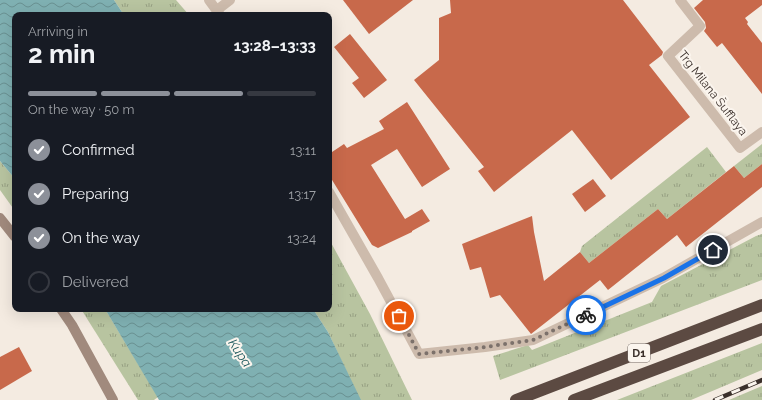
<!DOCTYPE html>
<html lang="en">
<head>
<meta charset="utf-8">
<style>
	:root { --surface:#171b24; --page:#242831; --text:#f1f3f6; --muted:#9ea1a6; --line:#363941; --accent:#8c9099 }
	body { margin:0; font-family:Raleway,sans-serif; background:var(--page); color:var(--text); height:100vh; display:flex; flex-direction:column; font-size:15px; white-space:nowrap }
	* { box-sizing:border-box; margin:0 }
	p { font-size:13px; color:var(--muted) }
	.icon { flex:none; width:22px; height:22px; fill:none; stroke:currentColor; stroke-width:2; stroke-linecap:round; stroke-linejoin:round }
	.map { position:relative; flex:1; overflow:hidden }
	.details { position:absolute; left:12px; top:12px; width:320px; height:300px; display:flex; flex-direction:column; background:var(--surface); border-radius:8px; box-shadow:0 4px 16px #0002 }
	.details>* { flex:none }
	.pin { position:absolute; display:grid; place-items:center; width:34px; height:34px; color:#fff; margin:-17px; border:2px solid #fff; border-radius:50%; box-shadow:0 1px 4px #0007 }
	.courier { position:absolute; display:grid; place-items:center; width:40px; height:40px; margin:-20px; border:3px solid #1a73e8; border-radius:50%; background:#fff; color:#222; box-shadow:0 1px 5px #0007 }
	.overview em { font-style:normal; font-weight:700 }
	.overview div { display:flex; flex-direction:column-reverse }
	.overview { display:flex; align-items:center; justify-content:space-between; height:68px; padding:0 16px }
	h1 { font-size:26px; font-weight:700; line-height:30px }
	.bar { display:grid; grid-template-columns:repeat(4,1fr); gap:6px 4px; align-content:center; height:48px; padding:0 16px }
	.bar i { height:5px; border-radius:3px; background:var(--line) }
	.bar .current { background:var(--accent) }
	.bar p { grid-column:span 4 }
	ol { padding:0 16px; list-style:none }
	li { display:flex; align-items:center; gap:12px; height:44px }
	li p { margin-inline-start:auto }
	li .icon { padding:4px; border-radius:50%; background:var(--accent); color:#fff; stroke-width:4 }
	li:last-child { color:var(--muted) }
	li i { width:22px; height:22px; border:2px solid var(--line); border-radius:50% }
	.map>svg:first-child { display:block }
</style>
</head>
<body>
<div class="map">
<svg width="762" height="400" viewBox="0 0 762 400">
	<defs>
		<pattern id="grass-tufts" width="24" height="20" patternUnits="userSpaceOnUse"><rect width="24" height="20" fill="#b8c4a0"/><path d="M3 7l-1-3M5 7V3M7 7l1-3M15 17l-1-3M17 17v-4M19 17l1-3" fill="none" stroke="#97a083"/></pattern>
		<pattern id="water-waves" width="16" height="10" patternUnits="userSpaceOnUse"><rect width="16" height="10" fill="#7fb0b2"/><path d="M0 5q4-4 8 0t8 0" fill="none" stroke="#699091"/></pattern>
	</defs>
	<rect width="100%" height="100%" fill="#f4ebe1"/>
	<g fill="url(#grass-tufts)">
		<polygon points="114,0 176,0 189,15 124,15"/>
		<polygon points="762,144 762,164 744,178 734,166"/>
		<polygon points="707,147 726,172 667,219 658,209 589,263 580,252 582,246"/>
		<polygon points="0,161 15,179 15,211 0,190"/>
		<polygon points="762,234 762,280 500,380 493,356 528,345 532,350 652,302 661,286 756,236"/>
		<polygon points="329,239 370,314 412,400 360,400 328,332 313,309 329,309"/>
		<polygon points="81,309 105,309 158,397 154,400 138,400"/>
		<polygon points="762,343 762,370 691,400 617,400"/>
		<polygon points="762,386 762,400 729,400"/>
	</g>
	<g fill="url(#water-waves)">
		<polygon points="0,0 114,0 124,15 15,15 15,179 0,161"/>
		<polygon points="105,309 313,309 328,332 361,400 159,400"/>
	</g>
	<g fill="#c8694b">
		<polygon points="343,0 413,0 369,34"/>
		<polygon points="450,0 623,0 663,52 662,55 649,65 690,117 611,180 572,130 494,192 478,171 484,167 414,80 439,60 439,18 451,13"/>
		<polygon points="703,0 762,0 762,5 745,18 748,22 747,24 762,43 762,94 722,43 717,47 704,31 706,28 705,22 694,8"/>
		<polygon points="350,34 387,80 364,98 352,83 359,78 334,47"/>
		<polygon points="407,102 450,169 422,187 397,149 371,165 405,219 422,209 430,221 412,231 412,232 378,248 372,245 329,175 329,154 344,144 347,148 384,129 379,121"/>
		<polygon points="762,164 762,187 686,247 677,235 608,290 600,280 531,334 500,295 490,298 481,267 470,270 462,244 532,216 534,232 544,281 580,252 589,263 658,209 667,219 734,166 744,178"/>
		<polygon points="593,179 606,196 585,212 572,194"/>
		<polygon points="19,347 32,371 0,390 0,357"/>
	</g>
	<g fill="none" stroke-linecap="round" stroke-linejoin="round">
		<g stroke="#cdbbac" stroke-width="10">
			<polyline points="209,0 220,15"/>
			<polyline points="680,0 700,26 668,56 740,148 762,132"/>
			<polyline points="217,10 230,0"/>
			<polyline points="329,192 378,278 419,354 485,347 533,340 663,278 762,222"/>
		</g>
		<g stroke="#a18a7d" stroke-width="10">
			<polyline points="0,218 15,237"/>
			<polyline points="61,309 72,325 113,400"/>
		</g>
		<g stroke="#5c4a42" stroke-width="12">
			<polyline points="516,400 762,305"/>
			<polyline points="574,400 762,329"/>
		</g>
		<defs>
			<polyline id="rail" points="715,400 762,380"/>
		</defs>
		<use href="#rail" stroke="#3b302b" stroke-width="4.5"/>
		<use href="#rail" stroke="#fbf5ee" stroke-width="3" stroke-dasharray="9" stroke-linecap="butt"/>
	</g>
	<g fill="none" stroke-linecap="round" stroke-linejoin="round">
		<polyline stroke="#7c716b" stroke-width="4" stroke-dasharray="0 7.2" points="399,316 419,354 485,347 533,340 586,315"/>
		<polyline stroke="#1a73e8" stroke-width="5" points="586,315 664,278 713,250"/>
	</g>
	<g text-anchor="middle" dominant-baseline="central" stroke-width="4" stroke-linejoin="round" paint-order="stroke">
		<rect fill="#fbf5ee" stroke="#756b66" stroke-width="1" x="628" y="344" width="22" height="18" rx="3"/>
		<g font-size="11" font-weight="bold" fill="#3b302b">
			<text x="639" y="353">D1</text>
		</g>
		<g font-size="12" fill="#3b302b" stroke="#fbf5ee">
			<text transform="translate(713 93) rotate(52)">Trg Milana Šufflaya</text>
		</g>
		<g font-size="13" font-style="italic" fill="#1f5a5e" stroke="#fbf5ee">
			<text transform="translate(240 353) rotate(56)">Kupa</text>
		</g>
	</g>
</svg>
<div class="pin" style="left:399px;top:316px;background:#ea580c"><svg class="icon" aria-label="bag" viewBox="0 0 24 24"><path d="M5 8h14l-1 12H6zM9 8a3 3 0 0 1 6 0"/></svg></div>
<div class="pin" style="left:713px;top:250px;background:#1f2937"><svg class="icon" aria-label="home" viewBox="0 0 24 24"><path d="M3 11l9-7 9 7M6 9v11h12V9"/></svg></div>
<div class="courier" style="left:586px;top:315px"><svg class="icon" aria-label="bike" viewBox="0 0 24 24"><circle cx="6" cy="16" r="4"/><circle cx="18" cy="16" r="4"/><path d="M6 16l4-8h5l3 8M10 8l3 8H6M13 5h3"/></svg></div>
<section class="details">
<div class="overview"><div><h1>2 min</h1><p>Arriving in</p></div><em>13:28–13:33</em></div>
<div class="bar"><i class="current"></i><i class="current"></i><i class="current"></i><i></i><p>On the way · 50 m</p></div>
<ol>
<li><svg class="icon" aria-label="check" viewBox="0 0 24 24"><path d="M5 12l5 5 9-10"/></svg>Confirmed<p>13:11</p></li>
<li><svg class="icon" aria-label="check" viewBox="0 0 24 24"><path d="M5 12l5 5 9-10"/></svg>Preparing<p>13:17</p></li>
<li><svg class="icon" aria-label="check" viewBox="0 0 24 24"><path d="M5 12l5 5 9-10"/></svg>On the way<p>13:24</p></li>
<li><i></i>Delivered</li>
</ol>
</section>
</div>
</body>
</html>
